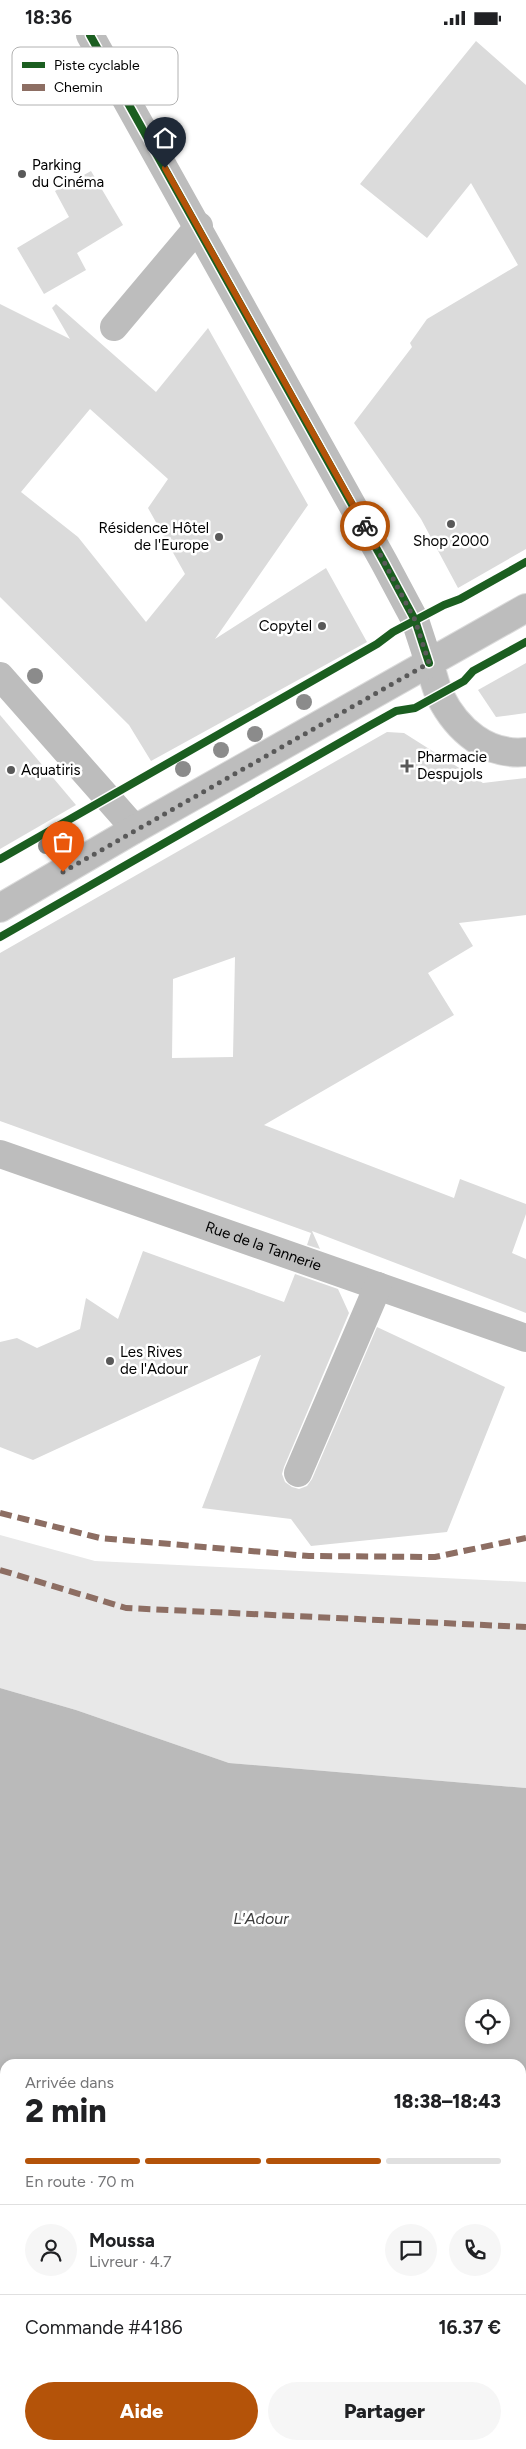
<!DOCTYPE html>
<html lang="fr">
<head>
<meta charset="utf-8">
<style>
	:root { --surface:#fff; --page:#f6f6f6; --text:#202124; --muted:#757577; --line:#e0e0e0; --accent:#b45309 }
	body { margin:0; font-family:Figtree,sans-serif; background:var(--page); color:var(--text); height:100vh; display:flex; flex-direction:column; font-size:19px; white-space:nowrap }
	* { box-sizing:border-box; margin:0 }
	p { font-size:16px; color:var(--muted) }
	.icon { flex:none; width:28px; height:28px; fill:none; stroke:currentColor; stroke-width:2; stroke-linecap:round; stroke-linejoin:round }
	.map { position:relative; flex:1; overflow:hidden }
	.drawer { position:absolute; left:0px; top:2024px; width:526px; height:391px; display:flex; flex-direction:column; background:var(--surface); border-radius:15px 15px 0 0; box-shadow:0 2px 8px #0003 }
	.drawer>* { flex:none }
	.tools { position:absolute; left:465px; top:1964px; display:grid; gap:10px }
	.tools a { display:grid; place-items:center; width:45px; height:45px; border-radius:50%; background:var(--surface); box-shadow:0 2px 8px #0003; font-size:25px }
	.pin { position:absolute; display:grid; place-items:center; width:42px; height:42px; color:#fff; margin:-51px -21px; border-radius:50% 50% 50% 0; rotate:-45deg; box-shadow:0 0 5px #0007 }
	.pin .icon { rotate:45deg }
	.courier { position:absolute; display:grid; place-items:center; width:50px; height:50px; margin:-25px; border:4px solid #b45309; border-radius:50%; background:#fff; color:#222; box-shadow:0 1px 6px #0007 }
	.summary em { font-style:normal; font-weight:800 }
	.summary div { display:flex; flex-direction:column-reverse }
	.summary { display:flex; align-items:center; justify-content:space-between; height:85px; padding:0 25px }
	h1 { font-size:32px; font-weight:800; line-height:38px }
	.bar { display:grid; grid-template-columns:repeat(4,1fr); gap:8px 5px; align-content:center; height:60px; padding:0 25px }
	.bar i { height:6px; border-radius:4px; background:var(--line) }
	.bar .current { background:var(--accent) }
	.bar p { grid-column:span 4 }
	.line { display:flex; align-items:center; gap:12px; padding:0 25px; border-top:1px solid var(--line) }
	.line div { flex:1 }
	.round { display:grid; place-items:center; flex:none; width:52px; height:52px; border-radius:26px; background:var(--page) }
	.cta { display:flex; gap:10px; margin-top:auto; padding:10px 25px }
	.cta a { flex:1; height:58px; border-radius:30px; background:var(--accent); color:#fff; font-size:20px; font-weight:800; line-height:58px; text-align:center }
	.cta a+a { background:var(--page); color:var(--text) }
	.status { display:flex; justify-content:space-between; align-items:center; height:35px; padding:0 25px; background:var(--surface); direction:ltr }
	.status svg { height:14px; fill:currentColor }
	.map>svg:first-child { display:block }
</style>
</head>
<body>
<div class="status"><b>18:36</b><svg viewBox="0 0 49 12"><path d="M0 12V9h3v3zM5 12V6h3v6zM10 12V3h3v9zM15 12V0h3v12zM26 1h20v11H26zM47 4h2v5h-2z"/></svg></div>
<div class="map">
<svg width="526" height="2414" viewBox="0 0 526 2414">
	<rect width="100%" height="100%" fill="#fff"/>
	<g fill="#e8e8e8">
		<polygon points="0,1500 95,1526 526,1547 526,1753 229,1728 76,1675 0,1653"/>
		<polygon points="0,2200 5,2200 5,2410 521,2410 521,2254 526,2254 526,2414 0,2414"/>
	</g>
	<path fill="#bababa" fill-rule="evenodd" d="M0,1653L76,1675L229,1728L526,1753V2121L521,2120V2029H5V2064L0,2063ZM474,1972H501V2000H474Z"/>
	<g fill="#dbdbdb" fill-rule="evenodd">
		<polygon points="476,6 526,50 526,514 458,553 421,484 354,388 412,312 410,308 427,284 518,230 471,148 427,203 360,149"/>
		<polygon points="91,136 123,190 77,218 86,235 44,259 17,213 69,182 55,156"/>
		<path d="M0,269L70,304L52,273L56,269L156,357L208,293L308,470L215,604L326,533L367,607L151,726L129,690L0,562ZM90,374L168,444L148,473L185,539L146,587L78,502L21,457Z"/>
		<polygon points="526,628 526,678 496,682 478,655"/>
		<polygon points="0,680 76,770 0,814"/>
		<path d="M387,697L404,698L483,748L526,743V880L459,888L473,911L428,938L454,980L264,1090L454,1163L460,1144L526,1169V1179L512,1218L526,1224V1278L312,1196L320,1214L307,1210L311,1198L0,1086V918ZM235,922L233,1022L172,1023L173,944Z"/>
		<polygon points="143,1216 284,1267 295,1239 338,1254 349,1278 284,1432 282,1439 285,1447 292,1452 299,1454 307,1451 312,1444 377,1292 505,1352 447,1497 311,1511 291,1484 202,1473 261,1320 33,1425 0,1412 0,1307 17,1303 37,1313 80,1294 86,1263 118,1284"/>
	</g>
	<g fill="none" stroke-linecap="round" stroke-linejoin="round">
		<defs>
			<g id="major">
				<path d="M429,628C433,639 435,651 440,661C457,695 487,721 526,717"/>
				<polyline points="0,873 135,794 526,573"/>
			</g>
		</defs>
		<use href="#major" stroke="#dbdbdb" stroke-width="30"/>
		<g stroke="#c2c2c2" stroke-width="3" stroke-dasharray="1 2.5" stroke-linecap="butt">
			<polyline points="0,2249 5,2250"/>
			<polyline points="521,2293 526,2294"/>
			<polyline points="340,2414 341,2410"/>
		</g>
		<g stroke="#bdbdbd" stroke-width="28">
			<polyline points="90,0 384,527 415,585 429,628"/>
			<polyline points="114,292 199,191"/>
			<polyline points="0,641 135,794"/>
			<path id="s1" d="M0,1119L526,1303"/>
			<polyline points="298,1438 378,1251"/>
			<polyline points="0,2169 5,2170"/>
			<polyline points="521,2221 526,2222"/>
		</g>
		<use href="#major" stroke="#bdbdbd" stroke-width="28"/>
		<g stroke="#8d6e63" stroke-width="6" stroke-dasharray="12 6" stroke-linecap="butt">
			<polyline points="0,1478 100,1503 309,1521 435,1522 526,1503"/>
			<polyline points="0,1535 126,1573 526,1592"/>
		</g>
		<defs>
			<g id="cycleway">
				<polyline points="90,0 384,527 415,585 429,628"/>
				<polyline points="0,824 377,609 393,597 444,570 460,564 526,527"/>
				<polyline points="0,902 369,691 396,676 415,673 464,646 473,636 526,607"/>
			</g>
		</defs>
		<use href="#cycleway" stroke="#fff" stroke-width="11"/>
		<use href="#cycleway" stroke="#1b5e20" stroke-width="8"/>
	</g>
	<g fill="#8b8b8b">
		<circle cx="35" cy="641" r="8"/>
		<circle cx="304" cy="667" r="8"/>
		<circle cx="255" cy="699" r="8"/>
		<circle cx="221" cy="715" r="8"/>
		<circle cx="183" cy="734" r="8"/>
		<circle cx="46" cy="811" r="8"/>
	</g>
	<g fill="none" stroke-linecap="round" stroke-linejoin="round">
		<polyline stroke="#595959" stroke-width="5" stroke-dasharray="0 9" points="63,837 429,628 415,585 365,491"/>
		<polyline stroke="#b45309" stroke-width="6" points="165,133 365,491"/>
	</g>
	<g fill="#595959" stroke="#fff" stroke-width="2">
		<circle cx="22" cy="139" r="5"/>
		<circle cx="451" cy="489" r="5"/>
		<circle cx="219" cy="502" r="5"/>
		<circle cx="322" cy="591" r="5"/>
		<path d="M404.5 723.5h5v5h5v5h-5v5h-5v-5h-5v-5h5z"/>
		<circle cx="11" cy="735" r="5"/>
		<circle cx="110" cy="1326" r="5"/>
	</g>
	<g text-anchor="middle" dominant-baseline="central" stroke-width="5" stroke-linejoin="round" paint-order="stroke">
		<g font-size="15" fill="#000" stroke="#fff" text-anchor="start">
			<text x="32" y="130">Parking<tspan x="32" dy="17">du Cinéma</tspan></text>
			<text x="209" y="493" text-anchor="end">Résidence Hôtel<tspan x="209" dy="17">de l'Europe</tspan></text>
			<text x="451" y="506" text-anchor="middle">Shop 2000</text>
			<text x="312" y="591" text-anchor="end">Copytel</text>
			<text x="417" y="722">Pharmacie<tspan x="417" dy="17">Despujols</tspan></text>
			<text x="21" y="735">Aquatiris</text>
			<text x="120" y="1317">Les Rives<tspan x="120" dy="17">de l'Adour</tspan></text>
		</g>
		<g font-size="15" fill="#000" stroke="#fff">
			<text stroke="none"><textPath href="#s1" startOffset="279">Rue de la Tannerie</textPath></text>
		</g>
		<g font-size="16" font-style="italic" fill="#3d3d3d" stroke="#fff">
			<text x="261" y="1883">L'Adour</text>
		</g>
	</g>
	<rect x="12" y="12" width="166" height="58" rx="8" fill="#fff" stroke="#b2b2b2" stroke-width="1"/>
	<rect x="22" y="27" width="23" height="6" fill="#1b5e20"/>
	<rect x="22" y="49" width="23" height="7" fill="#8d6e63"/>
	<g font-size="14" fill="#000">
		<text x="54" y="35">Piste cyclable</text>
		<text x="54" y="57">Chemin</text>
	</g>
</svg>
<div class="tools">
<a><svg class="icon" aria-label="locate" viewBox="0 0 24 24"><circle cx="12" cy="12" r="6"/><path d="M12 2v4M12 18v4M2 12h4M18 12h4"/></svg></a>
</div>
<div class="pin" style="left:63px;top:837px;background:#ea580c"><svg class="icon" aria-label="bag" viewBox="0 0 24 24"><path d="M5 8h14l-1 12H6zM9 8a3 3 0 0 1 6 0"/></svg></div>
<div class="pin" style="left:165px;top:133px;background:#1f2937"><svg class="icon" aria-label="home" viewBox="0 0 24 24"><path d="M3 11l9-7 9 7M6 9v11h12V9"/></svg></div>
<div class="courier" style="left:365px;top:491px"><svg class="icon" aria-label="bike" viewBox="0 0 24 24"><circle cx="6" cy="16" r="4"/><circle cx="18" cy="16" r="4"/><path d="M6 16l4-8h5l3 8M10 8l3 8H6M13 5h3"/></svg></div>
<section class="drawer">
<div class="summary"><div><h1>2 min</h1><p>Arrivée dans</p></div><em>18:38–18:43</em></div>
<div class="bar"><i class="current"></i><i class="current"></i><i class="current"></i><i></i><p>En route · 70 m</p></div>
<div class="line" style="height:90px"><a class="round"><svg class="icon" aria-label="person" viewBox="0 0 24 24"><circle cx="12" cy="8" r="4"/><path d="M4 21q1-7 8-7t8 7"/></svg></a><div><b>Moussa</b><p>Livreur · 4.7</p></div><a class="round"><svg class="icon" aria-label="chat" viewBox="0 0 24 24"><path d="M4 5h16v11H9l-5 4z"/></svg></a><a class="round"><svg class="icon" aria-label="phone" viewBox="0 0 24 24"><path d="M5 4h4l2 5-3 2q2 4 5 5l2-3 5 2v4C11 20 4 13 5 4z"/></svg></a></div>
<div class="line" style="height:65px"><div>Commande #4186</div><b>16.37 €</b></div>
<div class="cta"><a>Aide</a><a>Partager</a></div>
</section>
</div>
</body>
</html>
